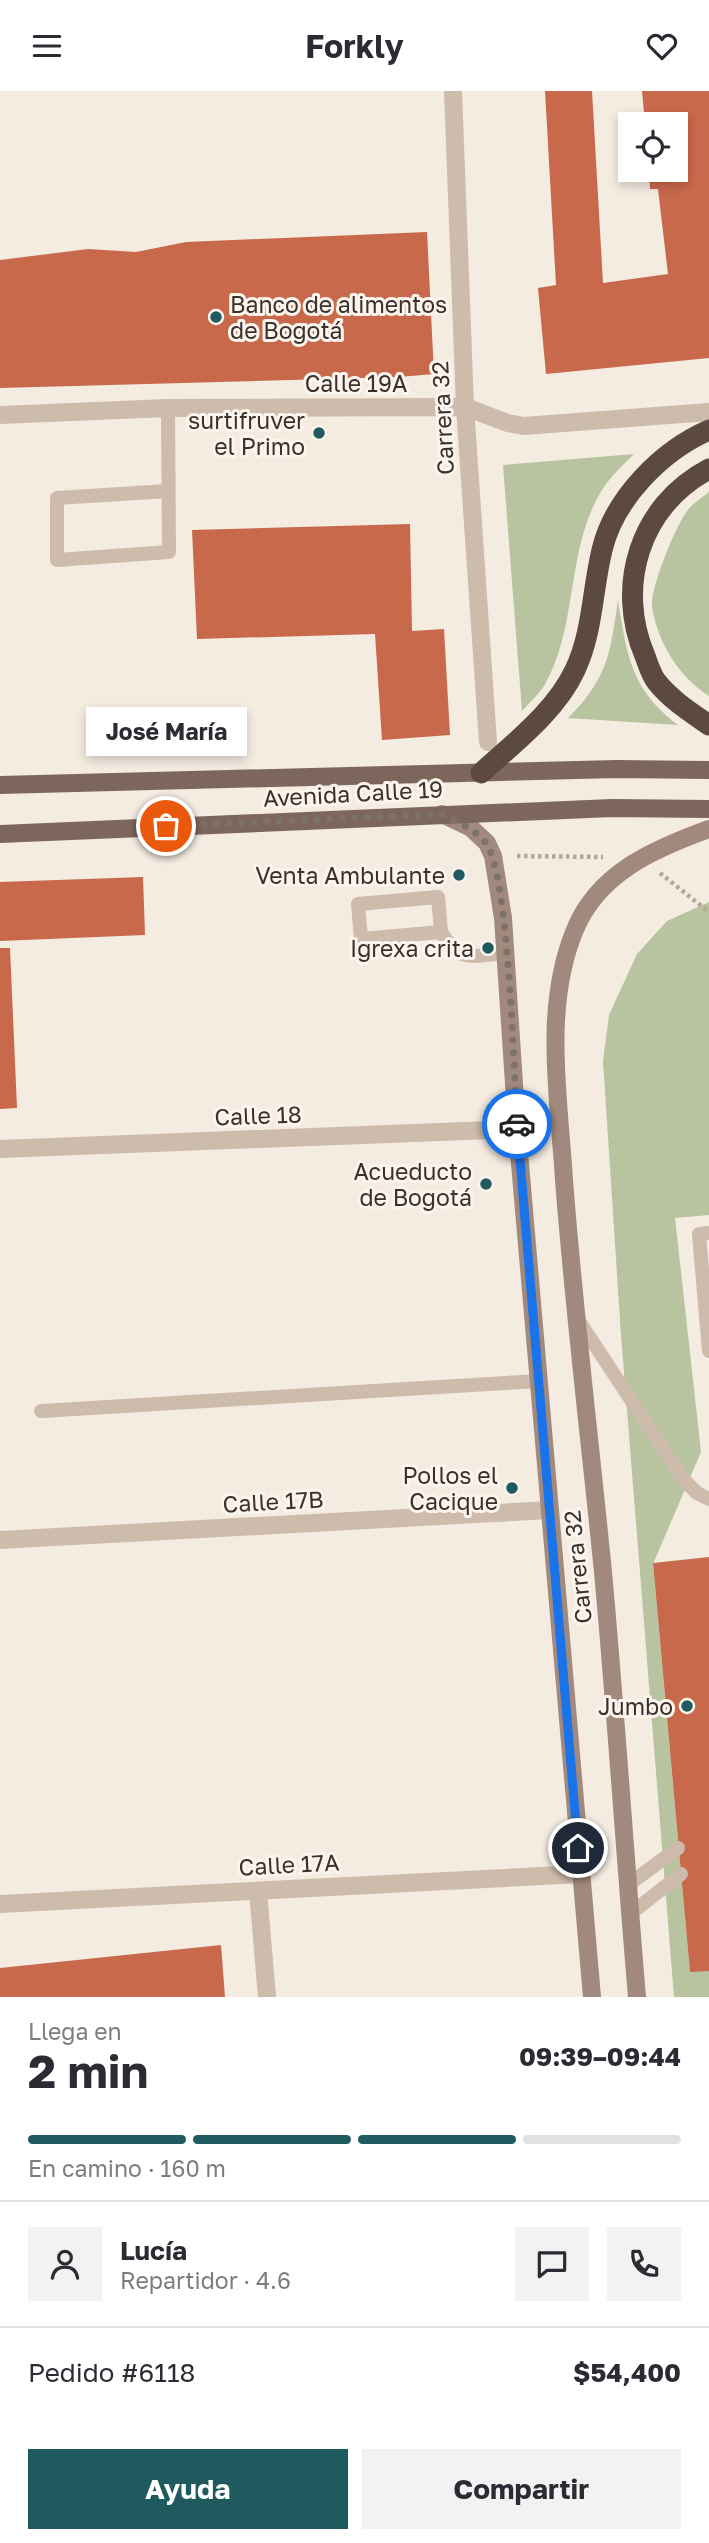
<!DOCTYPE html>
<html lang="es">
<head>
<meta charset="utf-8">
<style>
	:root { --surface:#fff; --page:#f2f2f3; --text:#2b2b33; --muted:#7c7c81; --line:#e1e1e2; --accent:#1f5a5e }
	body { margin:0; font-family:"Golos Text",sans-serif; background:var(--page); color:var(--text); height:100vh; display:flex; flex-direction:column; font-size:26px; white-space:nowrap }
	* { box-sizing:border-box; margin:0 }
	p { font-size:23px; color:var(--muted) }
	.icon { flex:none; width:38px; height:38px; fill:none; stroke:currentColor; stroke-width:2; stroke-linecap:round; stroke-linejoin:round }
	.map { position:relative; height:1906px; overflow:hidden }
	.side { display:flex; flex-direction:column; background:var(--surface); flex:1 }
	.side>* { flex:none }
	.tools { position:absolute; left:618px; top:21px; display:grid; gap:14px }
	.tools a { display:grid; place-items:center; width:70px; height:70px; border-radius:0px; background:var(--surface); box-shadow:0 4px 10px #0003; font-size:35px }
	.pin { position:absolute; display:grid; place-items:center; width:60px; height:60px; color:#fff; margin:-30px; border:4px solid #fff; border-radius:50%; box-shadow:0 2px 7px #0007 }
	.courier { position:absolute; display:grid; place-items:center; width:70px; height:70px; margin:-35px; border:5px solid #1a73e8; border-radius:50%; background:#fff; color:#222; box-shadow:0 2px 9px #0007 }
	.bubble { position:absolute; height:49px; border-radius:0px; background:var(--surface); box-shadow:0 4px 10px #0003; font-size:23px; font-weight:700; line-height:49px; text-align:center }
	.head em { font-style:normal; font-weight:700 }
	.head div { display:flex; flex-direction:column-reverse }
	.head { display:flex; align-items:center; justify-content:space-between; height:119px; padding:0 28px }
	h1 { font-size:46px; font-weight:700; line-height:52px }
	.bar { display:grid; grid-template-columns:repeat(4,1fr); gap:10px 7px; align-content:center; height:84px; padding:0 28px }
	.bar i { height:9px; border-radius:5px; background:var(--line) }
	.bar .active { background:var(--accent) }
	.bar p { grid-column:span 4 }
	.line { display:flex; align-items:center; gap:18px; padding:0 28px; border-top:2px solid var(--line) }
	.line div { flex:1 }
	.round { display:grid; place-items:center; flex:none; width:74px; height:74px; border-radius:0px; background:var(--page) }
	.action { display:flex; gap:14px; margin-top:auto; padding:14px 28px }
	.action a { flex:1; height:80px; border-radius:0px; background:var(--accent); color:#fff; font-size:28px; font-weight:700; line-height:80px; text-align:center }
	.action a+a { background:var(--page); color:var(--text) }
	header { display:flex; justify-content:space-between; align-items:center; height:91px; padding:0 28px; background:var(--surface); font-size:32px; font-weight:700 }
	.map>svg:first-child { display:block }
</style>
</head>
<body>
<header><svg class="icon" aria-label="menu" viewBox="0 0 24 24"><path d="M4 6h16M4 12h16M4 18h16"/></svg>Forkly<svg class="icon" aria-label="heart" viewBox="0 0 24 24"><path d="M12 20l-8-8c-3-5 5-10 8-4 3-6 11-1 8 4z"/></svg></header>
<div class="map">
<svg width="709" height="1906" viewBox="0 0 709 1906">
	<rect width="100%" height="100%" fill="#f4ebe1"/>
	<g fill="#b8c4a0">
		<path d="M634,363C623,374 610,386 602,399C565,459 579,535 544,595C538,604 529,612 522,620L503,374Z"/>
		<path d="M709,401V605C679,586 657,551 652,515C650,498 676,433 688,419C693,412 702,407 709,401Z"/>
		<path d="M618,509C627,565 631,598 678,634L568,627C608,587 610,563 618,509Z"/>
		<polygon points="709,811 709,1124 675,1127 701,1361 653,1473 690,1880 709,1880 709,1906 674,1906 621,1244 603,970 609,924 637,863 667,830"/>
	</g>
	<g fill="#c8694b">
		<polygon points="545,0 592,0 603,192 668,183 658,98 650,98 649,79 676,79 676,33 645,33 642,0 709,0 709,267 546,283 538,197 556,194"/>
		<polygon points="427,141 434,283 399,286 0,297 0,169 88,158 136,161 186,151"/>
		<polygon points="410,433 412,540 444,538 450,644 382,649 375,543 197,548 192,439"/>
		<polygon points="143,786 145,844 0,850 0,791"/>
		<polygon points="0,857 10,857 17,1017 0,1018"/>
		<polygon points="709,1466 709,1880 690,1881 653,1472"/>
		<polygon points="221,1854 225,1906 0,1906 0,1877"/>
	</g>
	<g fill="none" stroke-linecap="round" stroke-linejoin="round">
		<g stroke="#b9a596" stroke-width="4.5" stroke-dasharray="3.5 3.5" stroke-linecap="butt">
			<polyline points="517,765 603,766"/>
			<polyline points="660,782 709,821"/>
		</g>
		<g stroke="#cdbbac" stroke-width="14">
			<polyline points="168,317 169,461 57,469 57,407 168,400"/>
			<path d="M441,841L438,806L358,813L361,848L441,841C461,873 471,865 505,862"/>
			<polyline points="709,1142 699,1143 709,1260"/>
			<polyline points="577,1227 683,1388 697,1402 709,1408"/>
			<polyline points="41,1320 538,1290"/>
			<polyline points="628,1794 678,1757"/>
			<polyline points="630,1823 681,1783"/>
		</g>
		<g stroke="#cdbbac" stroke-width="18">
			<polyline points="453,0 465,316 488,651"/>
			<polyline points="0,324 168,317 465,316 508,332 524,335 709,321"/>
			<polyline points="0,1058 517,1038"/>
			<polyline points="0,1449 550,1419"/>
			<polyline points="258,1800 267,1906"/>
			<polyline points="0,1813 581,1783"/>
		</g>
		<g stroke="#a18a7d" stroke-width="18">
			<polyline points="442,723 471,737 487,752 493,765 503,827 517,1038 592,1906"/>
			<path d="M637,1906C625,1765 616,1623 603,1481C590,1350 574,1220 564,1089C559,1007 543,918 574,841C597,782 654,758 709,738"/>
		</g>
		<g stroke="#7d675c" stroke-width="18">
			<polyline points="0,694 616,678 709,679"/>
			<polyline points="0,743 612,717 709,718"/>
		</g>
		<g stroke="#5c4a42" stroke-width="21">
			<path d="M709,378C640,414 615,495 645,565C648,573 651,583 656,590C670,608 690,621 709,634"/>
			<path d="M481,682C514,652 556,620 575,579C593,541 592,500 602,459C614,408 661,360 709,339"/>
		</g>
	</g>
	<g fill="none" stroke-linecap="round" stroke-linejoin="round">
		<path stroke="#7c716b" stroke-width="7" stroke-dasharray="0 12.6" d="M166,735L442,723C457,731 475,738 486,752C509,782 514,984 517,1033"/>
		<polyline stroke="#1a73e8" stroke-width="9" points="517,1033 578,1757"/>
	</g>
	<g fill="#1f5a5e" stroke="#fbf5ee" stroke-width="2.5">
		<circle cx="216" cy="226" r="7"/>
		<circle cx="319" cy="342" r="7"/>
		<circle cx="459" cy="784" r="7"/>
		<circle cx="488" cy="857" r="7"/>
		<circle cx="486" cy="1093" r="7"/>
		<circle cx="512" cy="1397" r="7"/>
		<circle cx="687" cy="1615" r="7"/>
	</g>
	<g text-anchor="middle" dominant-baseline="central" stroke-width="6" stroke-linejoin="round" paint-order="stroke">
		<g font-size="23" fill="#3b302b" stroke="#fbf5ee" text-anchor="end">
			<text x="230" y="213" text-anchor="start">Banco de alimentos<tspan x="230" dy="26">de Bogotá</tspan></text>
			<text x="305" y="329">surtifruver<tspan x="305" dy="26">el Primo</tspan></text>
			<text x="445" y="784">Venta Ambulante</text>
			<text x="474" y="857">Igrexa crita</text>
			<text x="472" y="1080">Acueducto<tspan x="472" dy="26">de Bogotá</tspan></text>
			<text x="498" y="1384">Pollos el<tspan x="498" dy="26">Cacique</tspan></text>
			<text x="673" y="1615">Jumbo</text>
		</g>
		<g font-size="23" fill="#3b302b" stroke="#fbf5ee">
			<text x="356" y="292">Calle 19A</text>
			<text transform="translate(442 327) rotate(-93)">Carrera 32</text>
			<text transform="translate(353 702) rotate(-3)">Avenida Calle 19</text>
			<text transform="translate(258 1024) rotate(-2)">Calle 18</text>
			<text transform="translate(273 1410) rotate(-3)">Calle 17B</text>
			<text transform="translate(577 1476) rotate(-96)">Carrera 32</text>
			<text transform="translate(289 1773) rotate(-3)">Calle 17A</text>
		</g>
	</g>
</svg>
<div class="tools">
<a><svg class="icon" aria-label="locate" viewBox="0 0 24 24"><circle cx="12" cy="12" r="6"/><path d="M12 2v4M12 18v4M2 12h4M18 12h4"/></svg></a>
</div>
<div class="pin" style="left:166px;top:735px;background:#ea580c"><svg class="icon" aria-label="bag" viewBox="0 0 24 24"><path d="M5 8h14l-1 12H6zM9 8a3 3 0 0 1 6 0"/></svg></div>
<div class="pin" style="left:578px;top:1757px;background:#1f2937"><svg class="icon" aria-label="home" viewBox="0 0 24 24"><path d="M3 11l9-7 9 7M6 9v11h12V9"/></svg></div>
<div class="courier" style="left:517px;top:1033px"><svg class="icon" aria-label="car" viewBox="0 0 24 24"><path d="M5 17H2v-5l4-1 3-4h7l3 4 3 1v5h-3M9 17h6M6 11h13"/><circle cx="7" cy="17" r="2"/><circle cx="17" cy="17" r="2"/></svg></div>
<div class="bubble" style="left:86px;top:616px;width:161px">José María</div>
</div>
<section class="side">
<div class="head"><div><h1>2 min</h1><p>Llega en</p></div><em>09:39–09:44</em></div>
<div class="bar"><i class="active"></i><i class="active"></i><i class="active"></i><i></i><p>En camino · 160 m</p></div>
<div class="line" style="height:126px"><a class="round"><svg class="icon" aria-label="person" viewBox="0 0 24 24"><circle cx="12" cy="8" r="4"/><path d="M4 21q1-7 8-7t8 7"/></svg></a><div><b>Lucía</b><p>Repartidor · 4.6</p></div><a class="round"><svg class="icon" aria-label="chat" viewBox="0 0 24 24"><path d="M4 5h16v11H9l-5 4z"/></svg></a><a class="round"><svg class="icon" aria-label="phone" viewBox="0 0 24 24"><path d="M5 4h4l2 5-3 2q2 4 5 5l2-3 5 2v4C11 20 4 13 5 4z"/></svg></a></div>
<div class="line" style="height:91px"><div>Pedido #6118</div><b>$54,400</b></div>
<div class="action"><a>Ayuda</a><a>Compartir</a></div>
</section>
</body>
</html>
